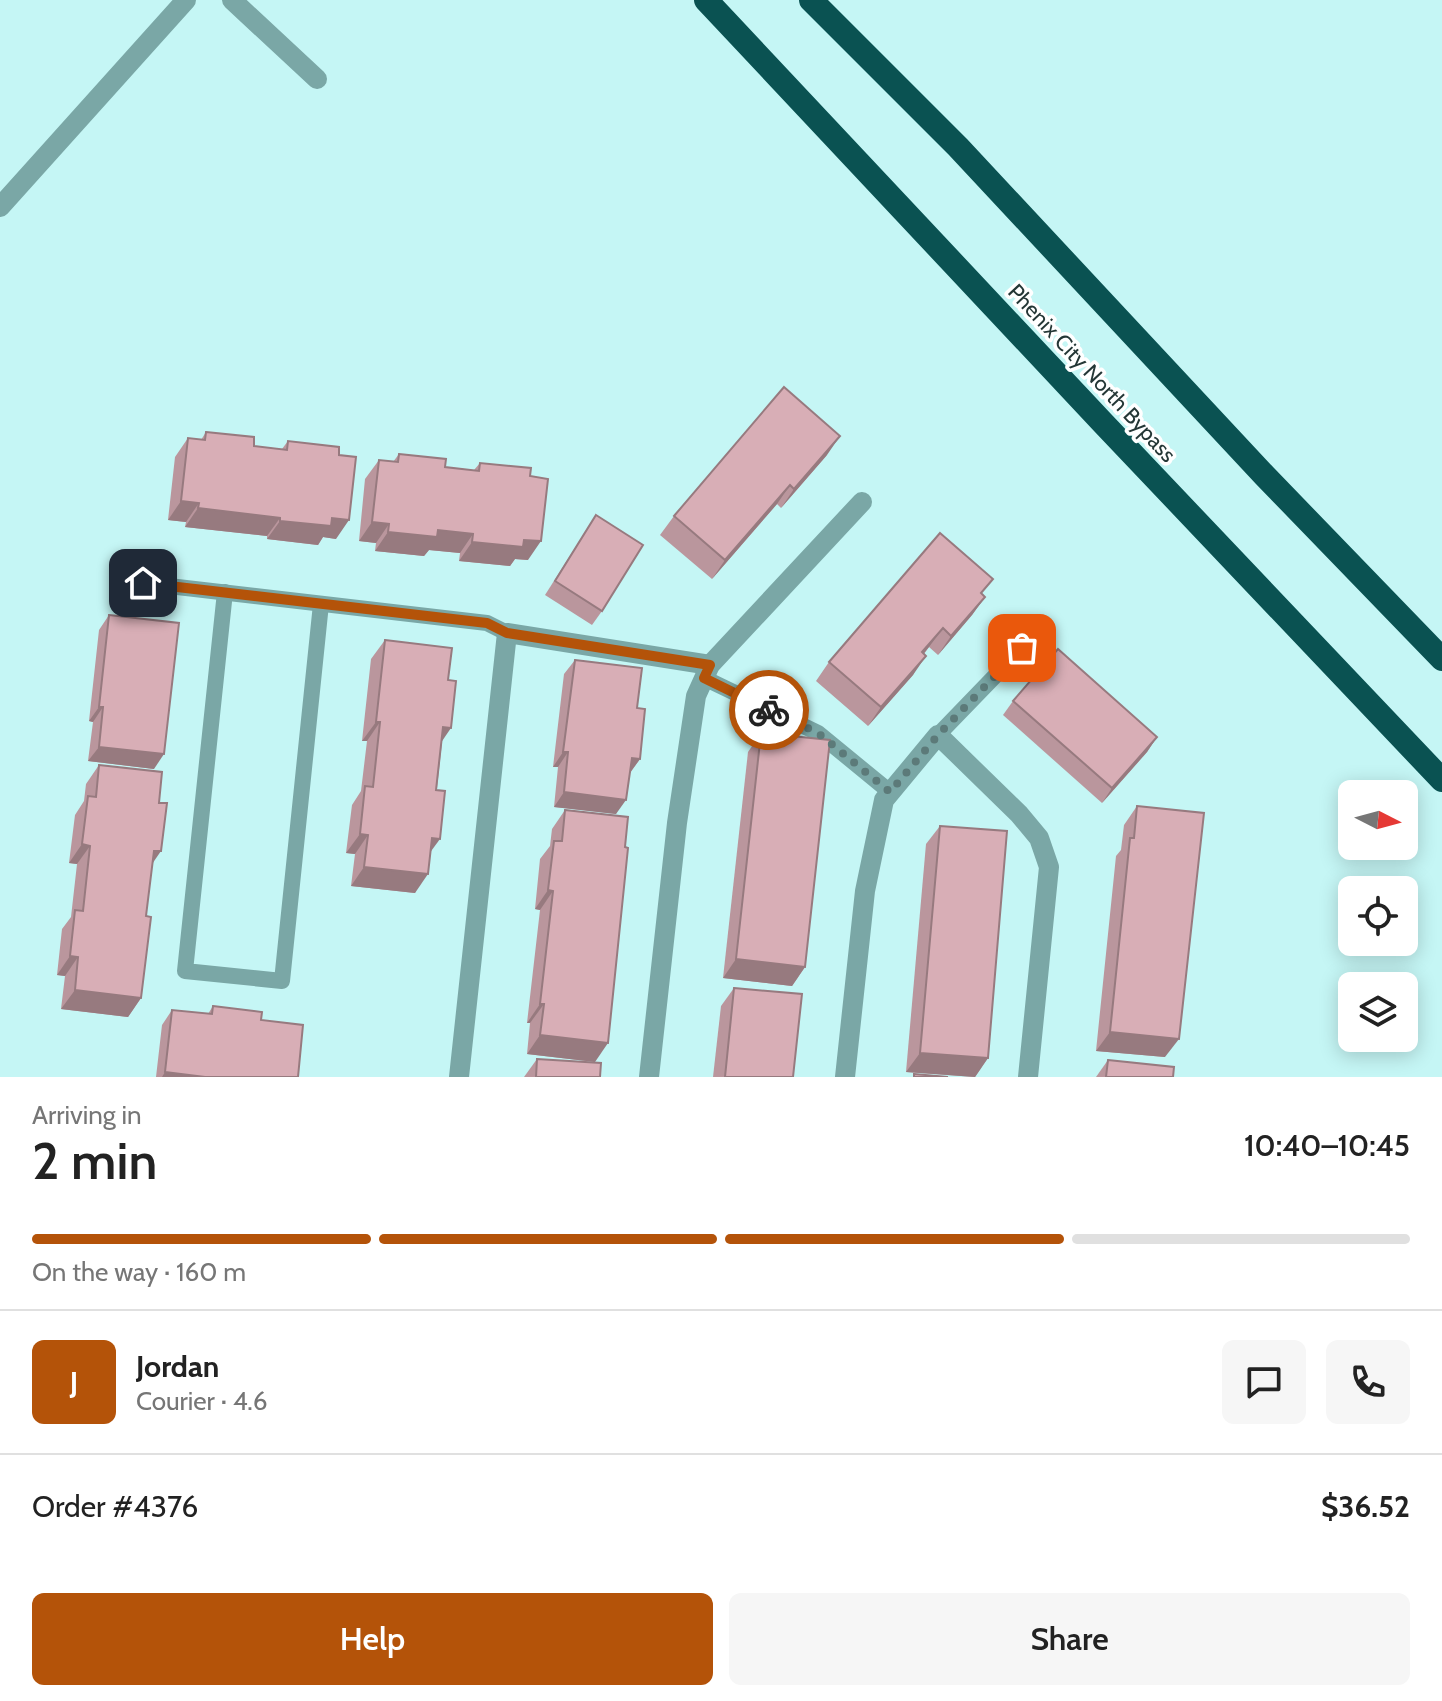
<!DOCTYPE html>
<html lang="en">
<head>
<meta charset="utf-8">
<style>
	:root { --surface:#fff; --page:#f6f6f6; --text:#222; --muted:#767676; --line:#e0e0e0; --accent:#b45309 }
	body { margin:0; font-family:Cabin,sans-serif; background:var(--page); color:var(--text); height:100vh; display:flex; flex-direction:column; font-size:30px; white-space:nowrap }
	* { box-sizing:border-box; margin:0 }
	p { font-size:26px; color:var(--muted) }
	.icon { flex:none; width:44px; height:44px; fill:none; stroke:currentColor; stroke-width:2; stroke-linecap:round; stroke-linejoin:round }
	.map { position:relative; height:1077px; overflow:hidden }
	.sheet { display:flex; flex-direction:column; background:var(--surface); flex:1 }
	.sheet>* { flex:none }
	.needle { width:52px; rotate:96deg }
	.fabs { position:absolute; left:1338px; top:780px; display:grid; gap:16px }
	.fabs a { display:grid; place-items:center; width:80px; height:80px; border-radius:12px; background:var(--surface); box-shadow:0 4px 20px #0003; font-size:40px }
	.pin { position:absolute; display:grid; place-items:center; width:68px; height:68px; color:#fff; margin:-34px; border-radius:16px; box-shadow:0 4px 12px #0006 }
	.courier { position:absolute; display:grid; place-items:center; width:80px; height:80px; margin:-40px; border:6px solid #b45309; border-radius:50%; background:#fff; color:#222; box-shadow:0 2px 10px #0007 }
	.overview em { font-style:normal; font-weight:600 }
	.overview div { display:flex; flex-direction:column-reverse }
	.overview { display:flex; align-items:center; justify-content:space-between; height:136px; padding:0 32px }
	h1 { font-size:52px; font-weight:600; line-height:60px }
	.bar { display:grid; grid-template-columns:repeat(4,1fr); gap:12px 8px; align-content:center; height:96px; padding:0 32px }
	.bar i { height:10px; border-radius:6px; background:var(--line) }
	.bar .selected { background:var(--accent) }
	.bar p { grid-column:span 4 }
	.line { display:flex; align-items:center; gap:20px; padding:0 32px; border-top:2px solid var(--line) }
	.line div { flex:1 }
	.round { display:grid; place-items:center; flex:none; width:84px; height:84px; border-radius:12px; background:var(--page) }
	.button { display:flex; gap:16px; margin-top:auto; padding:16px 32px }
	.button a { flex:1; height:92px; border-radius:12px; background:var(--accent); color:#fff; font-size:32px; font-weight:600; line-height:92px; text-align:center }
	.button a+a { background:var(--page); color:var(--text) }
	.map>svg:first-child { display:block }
</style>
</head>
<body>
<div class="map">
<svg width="1442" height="1077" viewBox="0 0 1442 1077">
	<rect width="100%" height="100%" fill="#c5f6f5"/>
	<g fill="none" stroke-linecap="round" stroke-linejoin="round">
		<g stroke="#7aa7a6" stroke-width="16">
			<polyline points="143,583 487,623 507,633"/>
			<polyline points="225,592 185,971 282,981 321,604"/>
			<polyline points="704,678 818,733 890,792"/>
			<polyline points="938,735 1022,648"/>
		</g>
		<g stroke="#7aa7a6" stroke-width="20">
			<polyline points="232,0 317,79"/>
			<polyline points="0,207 186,0"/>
			<polyline points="459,1077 507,633 710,665"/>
			<polyline points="649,1077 677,823 696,696 710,665 862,502"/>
			<polyline points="845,1077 865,891 884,800 938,735 1019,814 1039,838 1049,867 1028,1077"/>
		</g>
		<g stroke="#0a5252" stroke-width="24">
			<polyline points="706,0 1103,423 1442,780"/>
			<polyline points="811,0 958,147 1265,476 1442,659"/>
		</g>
	</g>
	<g fill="#ba969d">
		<polygon points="206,432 254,446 282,449 288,441 336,539 323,537 318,545 267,539 267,536 185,527 186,522 168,520 175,457 188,438 201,440"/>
		<polygon points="399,454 445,467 474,470 480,463 528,560 515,559 510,566 459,561 460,553 429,550 424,556 375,551 376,543 359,541 365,479 379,460 393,462"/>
		<polygon points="827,455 781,508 777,504 712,579 660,535 674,516"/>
		<polygon points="596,515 602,611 592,625 545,595"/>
		<polygon points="982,594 985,597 972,615 938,655 929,647 924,654 913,675 868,726 816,681 829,662"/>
		<polygon points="109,615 154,769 88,761 93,722 89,721 99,630"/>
		<polygon points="385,640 442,742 430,853 415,893 351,886 355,854 346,853 352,805 361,791 367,741 362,741 371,659"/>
		<polygon points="575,660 637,708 640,759 630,773 616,814 554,807 558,767 553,767 564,674"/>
		<polygon points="1013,701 1157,737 1147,752 1102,803 1003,715"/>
		<polygon points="761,733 805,967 792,986 723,978 748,752"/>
		<polygon points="99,765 152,865 146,916 141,998 128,1017 61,1009 65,976 57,975 62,929 71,917 77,864 69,863 75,815 84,801 86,784"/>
		<polygon points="1137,806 1165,1057 1096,1051 1116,856 1121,850 1124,825"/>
		<polygon points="565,810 595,1062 527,1054 530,1023 527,1023 540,910 535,909 540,859 550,846 552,829"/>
		<polygon points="940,826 988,1058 975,1077 906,1072 926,844"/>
		<polygon points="734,988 793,1077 713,1077 721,1006"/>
		<polygon points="213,1006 261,1020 298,1077 156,1077 162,1025 172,1010 208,1014"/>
		<polygon points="537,1059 600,1077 524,1077"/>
		<polygon points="1108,1060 1173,1077 1096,1077"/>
	</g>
	<g fill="#977a7f">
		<polygon points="840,436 827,455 781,508 794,489"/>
		<polygon points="790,485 777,504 712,579 725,560"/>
		<polygon points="181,501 199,503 186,522 168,520"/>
		<polygon points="198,508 280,518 267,536 185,527"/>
		<polygon points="332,518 349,520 336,539 323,537 318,545 267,539 280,521"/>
		<polygon points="372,522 389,524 376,543 359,541"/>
		<polygon points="438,530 473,534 460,553 429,550 424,556 375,551 388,532"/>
		<polygon points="524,540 541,541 528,560 515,559 510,566 459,561 472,542"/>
		<polygon points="985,597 972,615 938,655 951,636"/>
		<polygon points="943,628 929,647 909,671 922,652"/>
		<polygon points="926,656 913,675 868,726 881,707"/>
		<polygon points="99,707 103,707 93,722 89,721"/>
		<polygon points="376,722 380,722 367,741 362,741"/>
		<polygon points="443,727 451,728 438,747"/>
		<polygon points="1157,737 1147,752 1102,803 1112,788"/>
		<polygon points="99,747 164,754 154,769 88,761"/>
		<polygon points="563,752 568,752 558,767 553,767"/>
		<polygon points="632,758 640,759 629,774"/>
		<polygon points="564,792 626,800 616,814 554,807"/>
		<polygon points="360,834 368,835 355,854 346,853"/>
		<polygon points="432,838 440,839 426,858"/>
		<polygon points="82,844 90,846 77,864 69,863"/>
		<polygon points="154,851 161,851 148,870"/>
		<polygon points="364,867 428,874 415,893 351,886"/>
		<polygon points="548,890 553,891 540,910 535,909"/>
		<polygon points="70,956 78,957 65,976 57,975"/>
		<polygon points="736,959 805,967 792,986 723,978"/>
		<polygon points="75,990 141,998 128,1017 61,1009"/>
		<polygon points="540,1004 544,1004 530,1023 527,1023"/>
		<polygon points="1110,1032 1179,1039 1165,1057 1096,1051"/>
		<polygon points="540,1035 608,1043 595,1062 527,1054"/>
		<polygon points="920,1053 988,1058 975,1077 906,1072"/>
		<polygon points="165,1072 205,1077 162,1077"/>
	</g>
	<g fill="#d8aeb6" stroke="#977a7f" stroke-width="2">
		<polygon points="784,387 840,436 794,489 790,485 725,560 674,516"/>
		<polygon points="206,432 254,437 254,446 287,450 288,441 339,447 339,455 356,457 349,520 332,518 331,526 280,521 280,518 198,508 199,503 181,501 188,438 205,440"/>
		<polygon points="399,454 446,459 445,467 479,471 480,463 531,468 530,476 548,479 541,541 524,540 523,547 472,542 473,534 438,530 437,537 388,532 389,524 372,522 379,460 398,462"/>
		<polygon points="596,515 643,545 602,611 555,581"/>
		<polygon points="940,533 993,579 981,593 985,597 951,636 943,628 922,652 926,656 881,707 829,662"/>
		<polygon points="109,615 179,623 164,754 99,747 103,707 99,707"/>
		<polygon points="385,640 452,648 448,680 456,681 451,728 443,727 436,790 445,791 440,839 432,838 428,874 364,867 368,835 360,834 365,786 373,787 380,722 376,722"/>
		<polygon points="1058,649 1157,737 1112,788 1013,701"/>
		<polygon points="575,660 642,668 637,708 645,709 640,759 632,758 626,800 564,792 568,752 563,752"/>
		<polygon points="761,733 830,740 805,967 736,959"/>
		<polygon points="99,765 162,772 159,803 167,803 161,851 154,851 146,916 151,917 141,998 75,990 78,957 70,956 75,910 83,911 90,846 82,844 88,796 96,797"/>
		<polygon points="1137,806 1204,813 1179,1039 1110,1032 1130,838 1134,838"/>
		<polygon points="565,810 628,817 625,847 628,848 608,1043 540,1035 544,1004 540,1004 553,891 548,890 554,841 562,841"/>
		<polygon points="940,826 1007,831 988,1058 920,1053"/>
		<polygon points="734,988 802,994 793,1077 725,1077"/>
		<polygon points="213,1006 262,1012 261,1020 303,1025 298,1077 205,1077 165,1072 172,1010 212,1014"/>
		<polygon points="537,1059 601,1063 600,1077 536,1077"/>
		<polygon points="1108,1060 1174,1067 1173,1077 1106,1077"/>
		<polygon points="914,1074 948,1077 914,1077"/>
	</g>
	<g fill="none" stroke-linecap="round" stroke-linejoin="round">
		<polyline stroke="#5c7a79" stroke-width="8" stroke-dasharray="0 14.4" points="769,710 818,733 890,792 938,735 1022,648"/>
		<polyline stroke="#b45309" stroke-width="10" points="143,583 487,623 507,633 710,665 704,678 769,710"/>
	</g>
	<g text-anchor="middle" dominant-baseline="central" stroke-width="7" stroke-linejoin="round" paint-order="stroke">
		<g font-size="22" fill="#243736" stroke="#fff">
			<text transform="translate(1092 373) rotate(47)">Phenix City North Bypass</text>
		</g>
	</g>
</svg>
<div class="fabs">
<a><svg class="needle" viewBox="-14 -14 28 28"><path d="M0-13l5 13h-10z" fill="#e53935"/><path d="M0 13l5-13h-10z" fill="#767676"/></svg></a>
<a><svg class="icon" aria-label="locate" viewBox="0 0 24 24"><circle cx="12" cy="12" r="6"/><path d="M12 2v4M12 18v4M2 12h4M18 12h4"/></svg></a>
<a><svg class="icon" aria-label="layers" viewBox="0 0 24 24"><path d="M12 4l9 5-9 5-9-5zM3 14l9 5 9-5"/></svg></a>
</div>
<div class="pin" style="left:1022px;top:648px;background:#ea580c"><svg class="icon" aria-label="bag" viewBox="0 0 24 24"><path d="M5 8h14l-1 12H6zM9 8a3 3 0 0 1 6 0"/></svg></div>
<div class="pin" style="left:143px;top:583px;background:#1f2937"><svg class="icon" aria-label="home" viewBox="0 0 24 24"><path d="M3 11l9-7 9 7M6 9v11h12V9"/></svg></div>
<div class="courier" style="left:769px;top:710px"><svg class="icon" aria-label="bike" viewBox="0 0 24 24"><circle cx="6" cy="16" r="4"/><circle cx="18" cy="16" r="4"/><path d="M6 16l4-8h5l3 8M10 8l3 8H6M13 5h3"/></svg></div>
</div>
<section class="sheet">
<div class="overview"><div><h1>2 min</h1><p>Arriving in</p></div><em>10:40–10:45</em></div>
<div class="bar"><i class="selected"></i><i class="selected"></i><i class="selected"></i><i></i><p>On the way · 160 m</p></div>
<div class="line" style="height:144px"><b class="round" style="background:var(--accent);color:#fff">J</b><div><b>Jordan</b><p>Courier · 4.6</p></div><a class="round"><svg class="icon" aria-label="chat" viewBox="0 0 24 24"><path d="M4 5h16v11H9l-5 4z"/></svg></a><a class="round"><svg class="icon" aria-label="phone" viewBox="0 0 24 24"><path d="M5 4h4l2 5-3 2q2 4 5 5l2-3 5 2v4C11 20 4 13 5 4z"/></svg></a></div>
<div class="line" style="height:104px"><div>Order #4376</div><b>$36.52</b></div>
<div class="button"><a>Help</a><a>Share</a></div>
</section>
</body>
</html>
